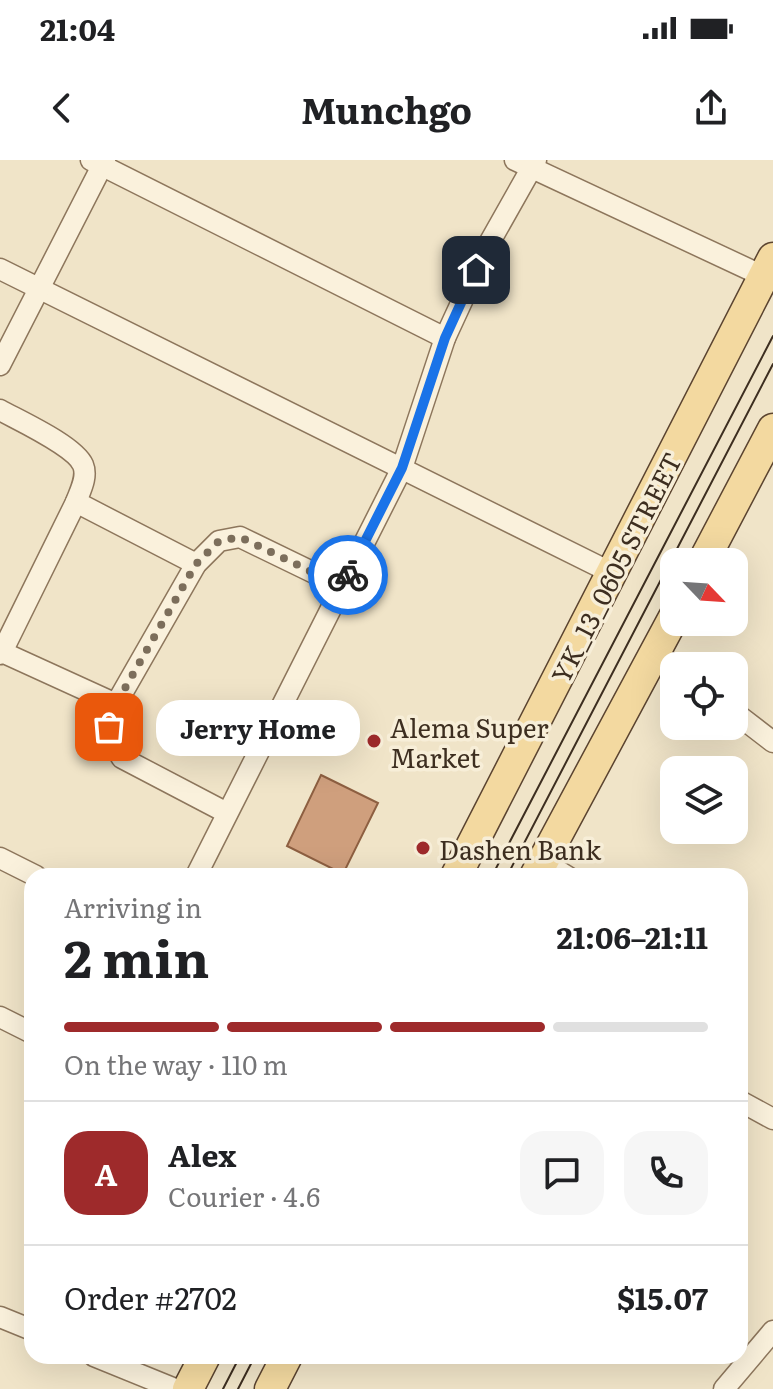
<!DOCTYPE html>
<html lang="en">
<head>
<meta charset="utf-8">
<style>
	:root { --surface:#fff; --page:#f6f6f6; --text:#202124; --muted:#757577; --line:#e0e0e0; --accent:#9e2a2b }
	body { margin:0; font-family:Literata,serif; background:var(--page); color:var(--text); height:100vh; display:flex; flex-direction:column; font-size:30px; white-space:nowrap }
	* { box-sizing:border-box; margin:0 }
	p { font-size:26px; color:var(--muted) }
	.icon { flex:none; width:44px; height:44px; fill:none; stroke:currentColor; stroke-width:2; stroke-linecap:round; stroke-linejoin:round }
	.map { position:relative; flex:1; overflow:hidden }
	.panel { position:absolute; left:24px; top:708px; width:724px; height:496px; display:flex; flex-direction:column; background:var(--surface); border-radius:24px; box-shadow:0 8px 32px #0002 }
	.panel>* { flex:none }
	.needle { width:52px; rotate:115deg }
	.fabs { position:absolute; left:660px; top:388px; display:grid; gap:16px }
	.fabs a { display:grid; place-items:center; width:88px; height:88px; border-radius:16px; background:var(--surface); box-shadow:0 8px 32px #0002; font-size:40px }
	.pin { position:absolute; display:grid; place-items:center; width:68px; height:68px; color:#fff; margin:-34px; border-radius:16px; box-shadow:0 4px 12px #0006 }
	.courier { position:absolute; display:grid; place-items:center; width:80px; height:80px; margin:-40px; border:6px solid #1a73e8; border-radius:50%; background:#fff; color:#222; box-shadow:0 2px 10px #0007 }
	.bubble { position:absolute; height:56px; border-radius:24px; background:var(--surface); box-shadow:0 8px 32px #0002; font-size:26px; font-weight:700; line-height:56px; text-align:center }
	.head em { font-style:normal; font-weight:700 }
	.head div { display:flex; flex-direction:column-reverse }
	.head { display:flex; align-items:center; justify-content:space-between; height:136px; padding:0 40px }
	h1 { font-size:52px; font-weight:700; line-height:60px }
	.bar { display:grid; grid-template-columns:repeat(4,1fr); gap:12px 8px; align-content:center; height:96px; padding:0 40px }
	.bar i { height:10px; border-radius:6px; background:var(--line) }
	.bar .on { background:var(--accent) }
	.bar p { grid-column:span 4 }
	.line { display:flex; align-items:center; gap:20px; padding:0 40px; border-top:2px solid var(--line) }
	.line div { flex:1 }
	.round { display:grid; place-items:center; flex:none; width:84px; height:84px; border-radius:24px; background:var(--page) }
	.status { display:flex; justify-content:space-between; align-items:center; height:56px; padding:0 40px; background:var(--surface); direction:ltr }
	.status svg { height:22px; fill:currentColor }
	header { display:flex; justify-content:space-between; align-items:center; height:104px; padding:0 40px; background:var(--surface); font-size:36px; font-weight:700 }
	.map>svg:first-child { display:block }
</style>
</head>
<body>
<div class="status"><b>21:04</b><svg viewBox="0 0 49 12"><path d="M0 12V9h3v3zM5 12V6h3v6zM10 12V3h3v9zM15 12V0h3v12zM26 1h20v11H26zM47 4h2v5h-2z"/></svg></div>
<header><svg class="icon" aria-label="back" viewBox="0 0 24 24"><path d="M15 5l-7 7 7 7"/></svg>Munchgo<svg class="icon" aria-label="share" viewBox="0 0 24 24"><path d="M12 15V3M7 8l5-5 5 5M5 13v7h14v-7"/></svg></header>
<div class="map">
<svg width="773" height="1229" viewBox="0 0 773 1229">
	<rect width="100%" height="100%" fill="#f0e4c8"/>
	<polygon fill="#cf9f7d" stroke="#8d5f41" stroke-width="2" points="321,615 378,643 343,714 287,686"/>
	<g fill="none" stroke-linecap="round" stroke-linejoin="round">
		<defs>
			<polyline id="lane" points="547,698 576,716"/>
			<g id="street">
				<polyline points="91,0 445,178"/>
				<polyline points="515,0 763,116"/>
				<polyline points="0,109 612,413"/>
				<polyline points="0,205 105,0"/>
				<path d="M0,250C20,261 75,286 83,305C88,317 80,331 76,342L196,404"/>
				<polyline points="2,492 76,342"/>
				<polyline points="655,492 674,506"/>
				<polyline points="0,494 2,492 116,544"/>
				<polyline points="734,552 773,582"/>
				<path d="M227,653L122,598C108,579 110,566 116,544L196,404L219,381L240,377L343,427"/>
				<polyline points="0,698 36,716"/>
				<polyline points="196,716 402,308 445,178 487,87 536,0"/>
				<polyline points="0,857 32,873"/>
				<polyline points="740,941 773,959"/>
				<polyline points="0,1157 32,1170"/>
				<polyline points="94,1196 175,1229"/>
				<polyline points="724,1229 773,1171"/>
			</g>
			<g id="primary">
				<polyline points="703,402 773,269"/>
				<polyline points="456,716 773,98"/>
				<polyline points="535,716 674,457"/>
				<polyline points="188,1229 205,1196"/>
				<polyline points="270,1229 287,1196"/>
			</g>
		</defs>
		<use href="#lane" stroke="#8d765c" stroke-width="13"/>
		<use href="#street" stroke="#8d765c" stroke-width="23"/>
		<use href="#primary" stroke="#5b4430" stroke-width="33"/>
		<use href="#lane" stroke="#faf1dc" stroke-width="10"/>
		<use href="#street" stroke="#faf1dc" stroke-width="20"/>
		<use href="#primary" stroke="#f3d9a0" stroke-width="30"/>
		<g stroke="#3d2e20" stroke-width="2">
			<polyline points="492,716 773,176"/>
			<polyline points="507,716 773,204"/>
			<polyline points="223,1229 240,1196"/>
			<polyline points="238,1229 255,1196"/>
		</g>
	</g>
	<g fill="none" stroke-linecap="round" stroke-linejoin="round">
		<polyline stroke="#7c6e5b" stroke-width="8" stroke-dasharray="0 14.4" points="109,567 116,544 196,404 219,381 240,377 343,427 348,415"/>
		<polyline stroke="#1a73e8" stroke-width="10" points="348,415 402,308 445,178 476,110"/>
	</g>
	<g fill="#9e2a2b" stroke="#f7eed8" stroke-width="3">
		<circle cx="374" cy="581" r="8"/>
		<circle cx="423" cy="688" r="8"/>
	</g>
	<g text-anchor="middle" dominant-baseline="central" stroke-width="7" stroke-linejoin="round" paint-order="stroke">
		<g font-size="26" fill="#3d2e20" stroke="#f7eed8">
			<text transform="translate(615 407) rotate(-63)">YK_13_0605 STREET</text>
		</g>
		<g font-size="26" fill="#3d2e20" stroke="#f7eed8" text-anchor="start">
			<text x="390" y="566">Alema Super<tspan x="390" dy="30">Market</tspan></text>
			<text x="439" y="688">Dashen Bank</text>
		</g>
	</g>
</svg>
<div class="fabs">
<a><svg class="needle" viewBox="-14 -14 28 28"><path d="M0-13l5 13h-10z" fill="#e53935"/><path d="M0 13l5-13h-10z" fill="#757577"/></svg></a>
<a><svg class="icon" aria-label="locate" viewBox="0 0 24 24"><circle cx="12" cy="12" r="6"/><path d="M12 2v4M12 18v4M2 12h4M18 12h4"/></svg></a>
<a><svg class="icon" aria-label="layers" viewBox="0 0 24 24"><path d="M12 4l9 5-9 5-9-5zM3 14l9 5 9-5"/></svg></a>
</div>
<div class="pin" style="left:109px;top:567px;background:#ea580c"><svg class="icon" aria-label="bag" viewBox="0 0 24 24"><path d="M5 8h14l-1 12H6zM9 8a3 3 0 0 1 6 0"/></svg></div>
<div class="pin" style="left:476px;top:110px;background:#1f2937"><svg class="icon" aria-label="home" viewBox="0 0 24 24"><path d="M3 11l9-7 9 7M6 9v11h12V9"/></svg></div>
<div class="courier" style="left:348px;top:415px"><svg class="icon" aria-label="bike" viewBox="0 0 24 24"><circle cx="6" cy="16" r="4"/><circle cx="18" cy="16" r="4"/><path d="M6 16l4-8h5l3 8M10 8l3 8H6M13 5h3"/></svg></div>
<div class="bubble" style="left:156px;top:540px;width:204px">Jerry Home</div>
<section class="panel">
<div class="head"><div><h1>2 min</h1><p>Arriving in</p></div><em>21:06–21:11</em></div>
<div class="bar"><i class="on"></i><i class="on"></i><i class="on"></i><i></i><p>On the way · 110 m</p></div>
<div class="line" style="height:144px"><b class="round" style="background:var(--accent);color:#fff">A</b><div><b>Alex</b><p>Courier · 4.6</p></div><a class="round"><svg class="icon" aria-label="chat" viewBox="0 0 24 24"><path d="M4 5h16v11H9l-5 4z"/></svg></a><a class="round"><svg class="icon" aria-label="phone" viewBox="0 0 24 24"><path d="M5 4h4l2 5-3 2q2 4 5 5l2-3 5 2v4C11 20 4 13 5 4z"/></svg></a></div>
<div class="line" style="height:104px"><div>Order #2702</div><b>$15.07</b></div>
</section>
</div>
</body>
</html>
